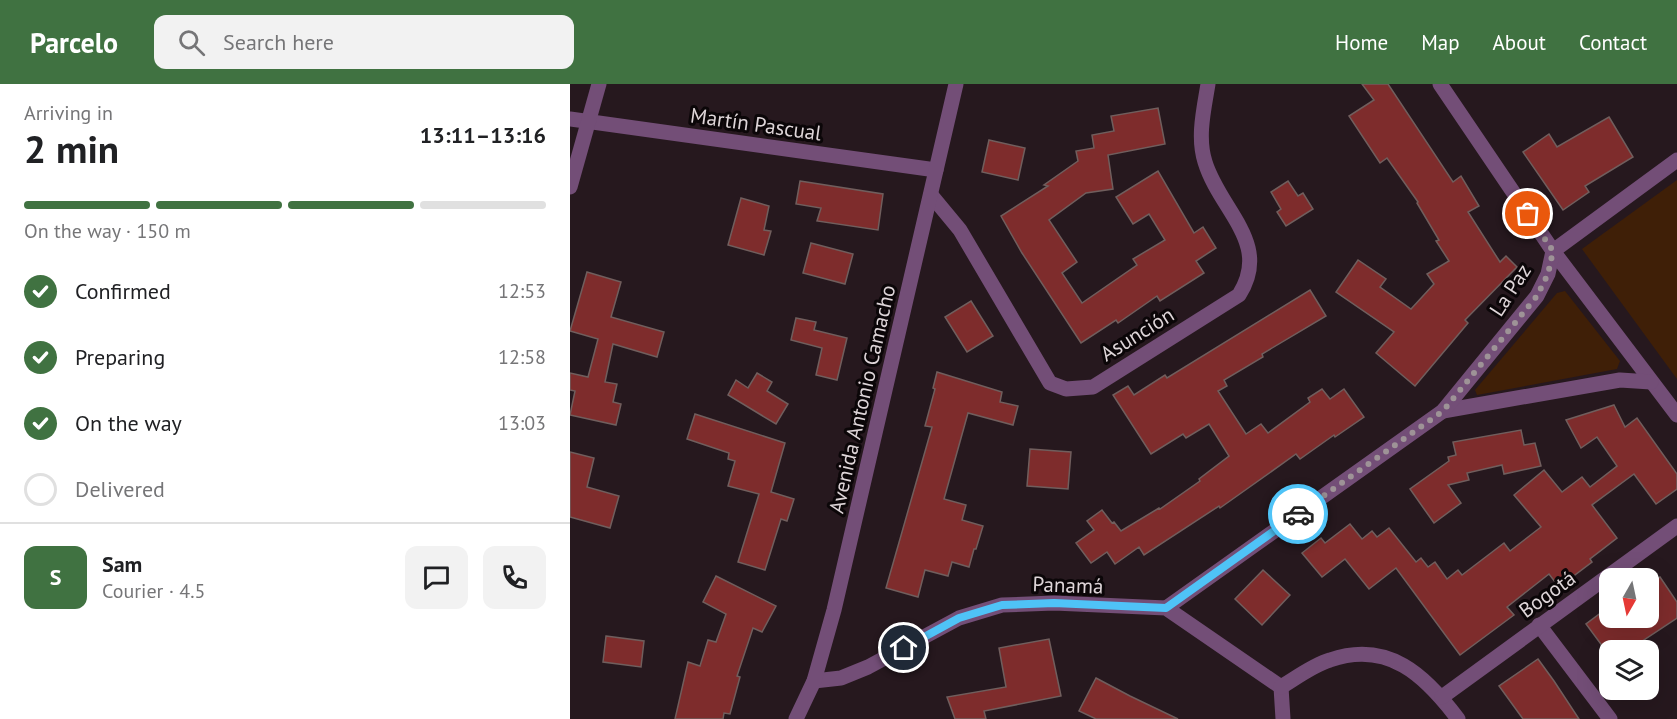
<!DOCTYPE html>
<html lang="en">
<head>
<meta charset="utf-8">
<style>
	:root { --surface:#fff; --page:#f2f2f2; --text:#202124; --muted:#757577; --line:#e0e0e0; --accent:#407241 }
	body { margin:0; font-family:"PT Sans",sans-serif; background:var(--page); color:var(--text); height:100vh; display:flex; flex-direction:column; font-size:22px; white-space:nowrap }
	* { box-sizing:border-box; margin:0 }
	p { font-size:20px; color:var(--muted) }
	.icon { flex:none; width:33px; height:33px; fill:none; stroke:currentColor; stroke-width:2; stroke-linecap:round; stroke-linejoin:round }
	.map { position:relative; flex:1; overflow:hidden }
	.side { display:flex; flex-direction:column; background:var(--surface); width:570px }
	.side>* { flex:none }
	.needle { width:39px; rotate:189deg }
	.buttons { position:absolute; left:1029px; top:484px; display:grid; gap:12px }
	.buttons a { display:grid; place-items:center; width:60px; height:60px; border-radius:12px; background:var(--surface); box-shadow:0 6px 24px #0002; font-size:30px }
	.pin { position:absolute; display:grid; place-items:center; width:51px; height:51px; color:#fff; margin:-26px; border:3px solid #fff; border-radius:50%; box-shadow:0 2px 6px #0007 }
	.courier { position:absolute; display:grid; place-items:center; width:60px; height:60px; margin:-30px; border:4px solid #4fc3f7; border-radius:50%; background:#fff; color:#222; box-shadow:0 2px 8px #0007 }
	.overview em { font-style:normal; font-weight:800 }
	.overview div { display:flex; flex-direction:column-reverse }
	.overview { display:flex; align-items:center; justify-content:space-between; height:102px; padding:0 24px }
	h1 { font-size:39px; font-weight:800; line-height:45px }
	.bar { display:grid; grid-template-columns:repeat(4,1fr); gap:9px 6px; align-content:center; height:72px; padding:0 24px }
	.bar i { height:8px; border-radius:4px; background:var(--line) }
	.bar .selected { background:var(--accent) }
	.bar p { grid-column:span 4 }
	.line { display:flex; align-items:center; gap:15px; padding:0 24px; border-top:2px solid var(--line) }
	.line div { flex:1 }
	.round { display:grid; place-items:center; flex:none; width:63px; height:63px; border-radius:12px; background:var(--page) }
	ol { padding:0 24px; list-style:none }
	li { display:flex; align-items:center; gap:18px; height:66px }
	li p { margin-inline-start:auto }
	li .icon { padding:6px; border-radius:50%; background:var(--accent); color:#fff; stroke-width:4 }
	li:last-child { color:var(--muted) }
	li i { width:33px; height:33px; border:3px solid var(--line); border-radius:50% }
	header { display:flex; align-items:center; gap:36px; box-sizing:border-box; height:84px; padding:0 30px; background:var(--accent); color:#fff }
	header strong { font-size:28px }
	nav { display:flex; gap:33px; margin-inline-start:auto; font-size:21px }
	.search { width:420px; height:54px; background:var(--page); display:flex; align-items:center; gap:15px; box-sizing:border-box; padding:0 21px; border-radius:12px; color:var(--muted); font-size:22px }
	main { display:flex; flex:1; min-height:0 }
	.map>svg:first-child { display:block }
</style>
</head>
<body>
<header>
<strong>Parcelo</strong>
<div class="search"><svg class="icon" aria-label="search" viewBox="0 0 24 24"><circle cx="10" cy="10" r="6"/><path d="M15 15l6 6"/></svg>Search here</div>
<nav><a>Home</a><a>Map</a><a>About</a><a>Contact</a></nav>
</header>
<main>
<section class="side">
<div class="overview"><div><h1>2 min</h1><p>Arriving in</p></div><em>13:11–13:16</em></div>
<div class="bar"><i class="selected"></i><i class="selected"></i><i class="selected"></i><i></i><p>On the way · 150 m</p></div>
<ol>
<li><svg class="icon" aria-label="check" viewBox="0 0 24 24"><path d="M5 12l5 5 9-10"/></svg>Confirmed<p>12:53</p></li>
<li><svg class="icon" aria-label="check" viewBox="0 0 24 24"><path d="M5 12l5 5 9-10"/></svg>Preparing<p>12:58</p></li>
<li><svg class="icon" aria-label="check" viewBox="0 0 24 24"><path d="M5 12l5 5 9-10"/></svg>On the way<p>13:03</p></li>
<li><i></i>Delivered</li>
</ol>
<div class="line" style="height:108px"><b class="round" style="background:var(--accent);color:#fff">S</b><div><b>Sam</b><p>Courier · 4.5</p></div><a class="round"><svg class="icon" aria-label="chat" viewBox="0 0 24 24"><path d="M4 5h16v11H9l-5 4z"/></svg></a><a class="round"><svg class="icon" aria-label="phone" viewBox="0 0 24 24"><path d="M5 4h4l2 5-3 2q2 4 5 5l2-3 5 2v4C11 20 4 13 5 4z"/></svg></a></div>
</section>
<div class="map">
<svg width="1107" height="635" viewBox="0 0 1107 635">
	<rect width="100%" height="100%" fill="#26181e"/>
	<g fill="#3f1f07">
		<polygon points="1107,96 1107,295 1012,165"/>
		<polygon points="995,207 1050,277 1047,285 907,311 905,306 987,209"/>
	</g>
	<g fill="#7e2c2c" stroke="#705e5d" stroke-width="1.5">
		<polygon points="792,0 818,0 883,98 891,92 909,122 898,128 930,178 936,172 947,183 895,236 898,239 845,302 806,269 824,248 766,208 788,176 816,195 810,203 841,225 864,200 857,190 879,177 866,157 869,156 847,119 848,118 817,74 810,79 779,32 804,16"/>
		<polygon points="588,24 595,60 538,71 543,105 516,109 479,136 507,178 492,189 512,219 567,181 563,175 595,156 579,130 563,140 546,113 588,87 624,149 633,143 646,164 626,177 634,189 590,217 587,212 548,239 546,236 511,259 452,169 431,132 478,102 474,101 508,77 506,67 524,64 522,51 544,47 541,32"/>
		<polygon points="1039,33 1063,73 1015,102 1019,108 993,126 953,68 979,50 987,63"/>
		<polygon points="419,56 455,64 448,96 412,88"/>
		<polygon points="230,97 313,110 308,146 247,137 251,124 226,120"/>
		<polygon points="718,97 728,112 733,109 743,125 716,142 707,128 711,125 701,108"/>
		<polygon points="171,114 199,122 194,146 201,147 194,171 158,161"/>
		<polygon points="241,159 283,170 275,200 233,189"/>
		<polygon points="17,188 51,198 41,233 94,248 87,273 43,260 35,298 47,300 43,318 51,320 46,341 0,331 5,307 0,306 0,289 18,293 28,255 0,247"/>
		<polygon points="740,206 756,232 692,270 693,273 654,296 657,302 648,307 676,350 691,340 698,349 740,318 738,314 752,305 760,315 774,305 794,333 765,353 764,351 730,375 726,370 650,424 649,422 574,471 569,463 545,480 537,468 521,479 506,459 524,446 517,437 532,426 542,439 544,438 551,447 589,424 590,425 630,397 629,395 659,372 639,340 616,354 613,350 581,370 543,311 558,302 564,311 595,291 597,294"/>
		<polygon points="401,217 423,252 397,268 375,233"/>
		<polygon points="226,234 246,238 244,246 277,254 267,296 246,291 252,264 221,256"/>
		<polygon points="367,288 432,308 430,318 448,322 443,341 398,329 374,415 396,421 392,436 413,442 406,465 404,465 399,483 382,478 378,492 355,486 348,513 316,504 362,343 355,342 365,305 363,304"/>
		<polygon points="187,289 202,298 197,307 218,320 206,340 158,311 166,296 178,304"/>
		<polygon points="1044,321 1055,343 1067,334 1107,390 1107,405 1086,420 1064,390 1022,421 1047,454 1020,475 1022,478 989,503 979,490 937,523 944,531 890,571 826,484 799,505 775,475 752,493 732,469 751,454 755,459 780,440 792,455 802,447 807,453 819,444 846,478 851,474 858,483 865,478 877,495 888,486 892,491 934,459 940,467 971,443 944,411 974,386 992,408 1012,393 1020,403 1047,382 1027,353 1011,364 996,336"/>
		<polygon points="125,330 215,359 201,408 224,415 217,437 211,435 195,486 168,478 189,410 158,402 165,377 158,375 159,369 117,355"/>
		<polygon points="951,346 954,361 965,359 971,382 934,390 932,381 897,389 899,396 878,401 891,419 864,439 840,405 879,377 878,373 886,371 883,358"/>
		<polygon points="460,365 501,368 498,405 457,402"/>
		<polygon points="0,368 24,374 17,403 49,412 40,444 0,433"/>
		<polygon points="693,486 720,511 692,541 665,515"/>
		<polygon points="146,492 206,522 192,548 183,544 167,592 170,593 160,630 154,629 153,635 105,635 118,578 130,582 138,556 146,558 156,530 133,518"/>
		<polygon points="1090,493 1107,518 1107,534 1071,558 1078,567 1036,567 1016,540 1040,522 1040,534 1078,534 1078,500"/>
		<polygon points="36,552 74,557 71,583 33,578"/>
		<polygon points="479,555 491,612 414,627 416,635 385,635 377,613 436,603 429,564"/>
		<polygon points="968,575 984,597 1009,635 953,635 929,602"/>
		<polygon points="526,594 560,612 608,635 526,635 509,627"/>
	</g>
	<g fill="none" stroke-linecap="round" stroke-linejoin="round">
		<g stroke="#734e77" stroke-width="15">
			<polyline points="870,0 983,167 1107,331"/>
			<polyline points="0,35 366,86"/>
			<polyline points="0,103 29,0"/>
			<path d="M361,111L390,146L480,299L496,305L523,303L669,211C702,159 650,127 635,78C627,53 634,25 638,0"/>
			<polyline points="873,327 1050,296 1081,298"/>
			<polyline points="596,524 873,327 967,212 978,190 983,167 1107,76"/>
			<polyline points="969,541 1040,635"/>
			<polyline points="244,597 271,594 298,583 389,534 432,521 484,519 596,524 711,603 713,635"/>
			<path d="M711,603C726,594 743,581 760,576C818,556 855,591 888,635"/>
			<polyline points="872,613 1107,442"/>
			<polyline points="226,635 244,597 264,526 386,0"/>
		</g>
	</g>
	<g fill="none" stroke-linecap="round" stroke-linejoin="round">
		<polyline stroke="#9e9397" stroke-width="6" stroke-dasharray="0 10.8" points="728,430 873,327 967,212 978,190 983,167 958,130"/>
		<polyline stroke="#4fc3f7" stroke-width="8" points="334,564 389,534 432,521 484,519 596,524 728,430"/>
	</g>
	<g text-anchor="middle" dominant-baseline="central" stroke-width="6" stroke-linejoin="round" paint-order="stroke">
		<g font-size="21" fill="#ded5d8" stroke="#0b0608">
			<text transform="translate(186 40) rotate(8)">Martín Pascual</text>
			<text transform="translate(940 206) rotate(-57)">La Paz</text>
			<text transform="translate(567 250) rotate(-32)">Asunción</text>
			<text transform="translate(292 315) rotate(-77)">Avenida Antonio Camacho</text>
			<text transform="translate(498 501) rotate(2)">Panamá</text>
			<text transform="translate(977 510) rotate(-36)">Bogotá</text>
		</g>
	</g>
</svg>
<div class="buttons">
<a><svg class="needle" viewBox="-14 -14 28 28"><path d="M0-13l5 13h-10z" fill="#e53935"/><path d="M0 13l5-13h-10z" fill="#757577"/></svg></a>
<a><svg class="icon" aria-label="layers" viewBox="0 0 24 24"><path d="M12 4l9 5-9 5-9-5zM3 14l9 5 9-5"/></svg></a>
</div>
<div class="pin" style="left:958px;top:130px;background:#ea580c"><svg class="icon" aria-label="bag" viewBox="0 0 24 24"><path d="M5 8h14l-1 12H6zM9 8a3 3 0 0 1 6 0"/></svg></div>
<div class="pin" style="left:334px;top:564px;background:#1f2937"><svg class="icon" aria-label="home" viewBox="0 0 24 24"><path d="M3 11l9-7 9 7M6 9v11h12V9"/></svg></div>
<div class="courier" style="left:728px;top:430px"><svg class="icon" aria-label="car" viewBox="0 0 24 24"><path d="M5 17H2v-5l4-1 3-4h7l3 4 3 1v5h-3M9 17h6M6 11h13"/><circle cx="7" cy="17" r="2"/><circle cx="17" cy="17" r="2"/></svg></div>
</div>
</main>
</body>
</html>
